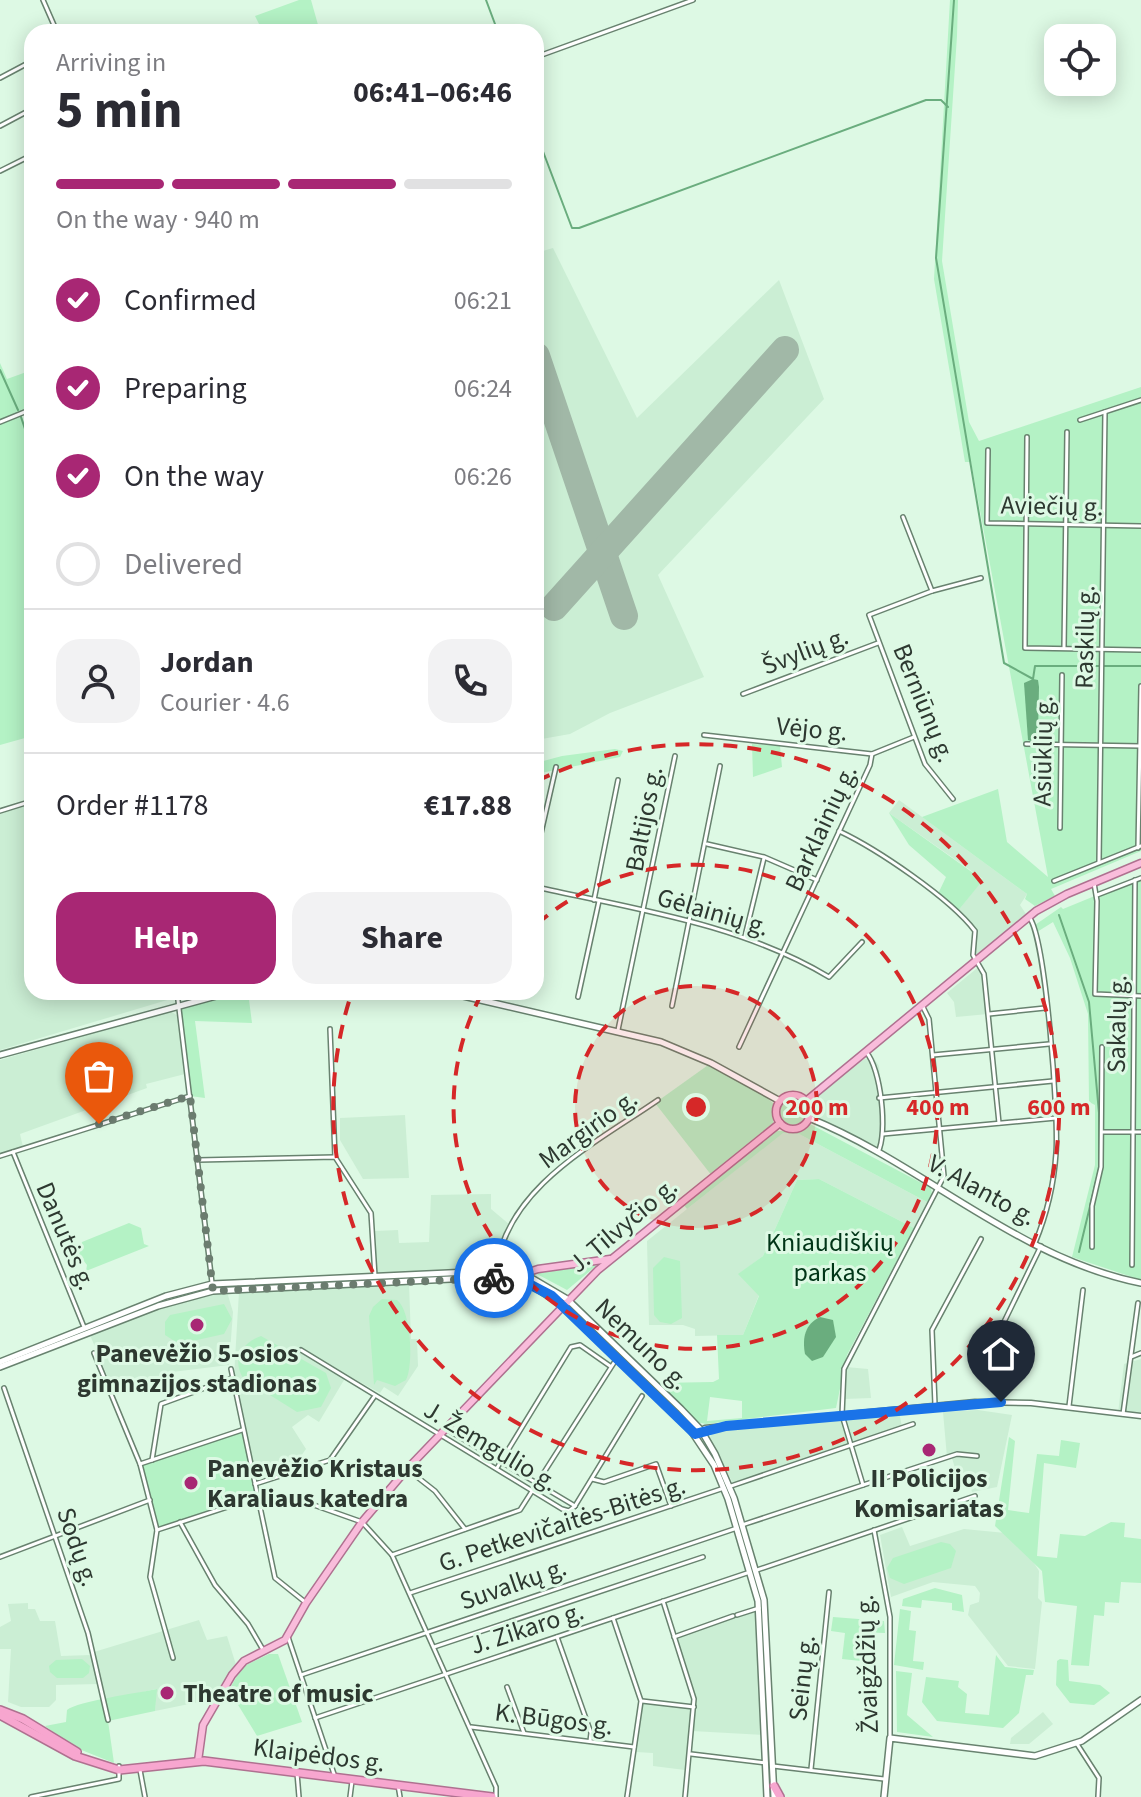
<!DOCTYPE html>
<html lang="en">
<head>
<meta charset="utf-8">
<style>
	:root { --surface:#fff; --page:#f2f2f3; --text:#2b2b33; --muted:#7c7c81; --line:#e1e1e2; --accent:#a82774 }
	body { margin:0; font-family:"Source Sans 3",sans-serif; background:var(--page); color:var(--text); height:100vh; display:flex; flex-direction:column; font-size:30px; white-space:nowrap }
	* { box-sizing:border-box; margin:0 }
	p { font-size:26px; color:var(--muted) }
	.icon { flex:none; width:44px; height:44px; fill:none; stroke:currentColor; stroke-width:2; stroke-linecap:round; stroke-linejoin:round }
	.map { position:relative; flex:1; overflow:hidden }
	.drawer { position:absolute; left:24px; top:24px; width:520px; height:976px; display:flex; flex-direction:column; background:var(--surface); border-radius:24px; box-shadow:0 4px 20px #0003 }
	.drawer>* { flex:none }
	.buttons { position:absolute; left:1044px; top:24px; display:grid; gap:16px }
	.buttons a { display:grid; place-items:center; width:72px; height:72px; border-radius:16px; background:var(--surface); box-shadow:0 4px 20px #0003; font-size:40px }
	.pin { position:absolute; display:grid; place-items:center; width:68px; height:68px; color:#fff; margin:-82px -34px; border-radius:50% 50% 50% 0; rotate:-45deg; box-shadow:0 0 8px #0007 }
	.pin .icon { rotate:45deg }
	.courier { position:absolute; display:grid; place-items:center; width:80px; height:80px; margin:-40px; border:6px solid #1a73e8; border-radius:50%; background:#fff; color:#222; box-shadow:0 2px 10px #0007 }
	.overview em { font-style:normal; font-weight:700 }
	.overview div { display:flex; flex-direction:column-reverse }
	.overview { display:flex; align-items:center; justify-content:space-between; height:136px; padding:0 32px }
	h1 { font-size:52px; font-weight:700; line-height:60px }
	.bar { display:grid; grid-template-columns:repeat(4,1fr); gap:12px 8px; align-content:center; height:96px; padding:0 32px }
	.bar i { height:10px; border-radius:6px; background:var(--line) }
	.bar .selected { background:var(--accent) }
	.bar p { grid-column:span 4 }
	.line { display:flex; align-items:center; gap:20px; padding:0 32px; border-top:2px solid var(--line) }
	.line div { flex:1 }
	.round { display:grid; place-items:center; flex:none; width:84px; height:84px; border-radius:24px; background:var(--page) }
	ol { padding:0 32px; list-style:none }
	li { display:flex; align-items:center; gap:24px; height:88px }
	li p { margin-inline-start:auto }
	li .icon { padding:8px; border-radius:50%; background:var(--accent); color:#fff; stroke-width:4 }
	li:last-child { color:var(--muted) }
	li i { width:44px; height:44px; border:4px solid var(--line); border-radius:50% }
	.primary-button { display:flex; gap:16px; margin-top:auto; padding:16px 32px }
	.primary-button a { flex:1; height:92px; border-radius:24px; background:var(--accent); color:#fff; font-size:32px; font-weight:700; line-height:92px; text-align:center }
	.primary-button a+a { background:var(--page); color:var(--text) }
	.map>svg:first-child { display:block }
</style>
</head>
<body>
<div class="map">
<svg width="1141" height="1797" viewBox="0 0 1141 1797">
	<rect width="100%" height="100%" fill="#ddf9e4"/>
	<g fill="#cbeed4">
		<polygon points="553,248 637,418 779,280 824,399 658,575 704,677 610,713 570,734 536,740 536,253"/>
		<polygon points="899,800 1027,894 1020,905 1026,914 974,957 975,931 957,912 983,879 889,813"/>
		<polygon points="32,803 32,992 174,992 174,998 0,1050 0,814"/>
		<polygon points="981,965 988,1014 956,1017 954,1002 947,993"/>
		<polygon points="170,1011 178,1016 185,1074 146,1084 147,1088 20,1134 23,1147 0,1154 0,1060"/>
		<polygon points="873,1057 879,1066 885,1132 882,1154 817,1118 811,1106 817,1096 864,1059"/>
		<polygon points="405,1115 409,1178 363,1179 340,1140 340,1118"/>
		<polygon points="782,1133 799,1134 927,1202 914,1228 819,1179 797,1180 763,1256 739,1274 759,1295 743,1335 695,1336 695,1329 683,1325 649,1325 647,1241"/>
		<polygon points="491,1194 491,1209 510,1225 492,1267 377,1274 375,1231 398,1230 399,1243 429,1242 431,1195"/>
		<polygon points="409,1283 411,1339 417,1339 418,1366 398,1396 384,1387 380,1393 347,1375 319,1422 308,1415 292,1427 306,1449 301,1456 300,1468 257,1481 234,1376 239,1292"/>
		<polygon points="227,1292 233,1312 229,1365 172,1372 114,1392 90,1335 161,1307"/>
		<polygon points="1141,1359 1141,1416 1118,1413 1124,1364"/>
		<polygon points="846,1367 868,1369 871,1398 844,1399"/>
		<polygon points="978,1410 1012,1415 997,1487 972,1492 966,1473 957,1475 952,1458 947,1457 943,1412"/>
		<polygon points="899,1412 902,1427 733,1483 709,1440 713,1430"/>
		<polygon points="902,1527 910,1546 964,1529 1016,1534 1039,1571 1038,1598 1042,1602 1035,1669 1008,1666 968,1615 970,1605 979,1602 980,1593 975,1586 933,1582 891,1597 880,1535"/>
		<polygon points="28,1603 28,1609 35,1609 40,1621 55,1621 61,1656 91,1655 98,1684 56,1685 56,1700 49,1707 21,1707 8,1702 11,1649 0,1649 0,1627 11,1621 8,1604"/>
		<polygon points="757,1610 764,1735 692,1731 694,1699 674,1637"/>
		<polygon points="199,1620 207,1640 227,1636 237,1668 218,1698 155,1711 156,1689 105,1701 94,1652"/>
		<polygon points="642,1702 692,1708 685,1770 653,1766 653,1753 636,1752"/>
		<polygon points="1043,1712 1053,1724 1029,1744 1010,1744 1011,1738"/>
	</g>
	<g fill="#b4f2c5" fill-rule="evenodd">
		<polygon points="299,0 311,0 320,32 263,32 255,16"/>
		<polygon points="950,0 958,0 957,36 942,261 969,422 979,441 1141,387 1141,851 1051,889 1055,896 1035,906 1025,899 1027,894 922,817 998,789 1007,842 1048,877 971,462 965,462 934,279"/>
		<polygon points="0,363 7,379 32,370 32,406 20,411 32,444 32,736 0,745"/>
		<polygon points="752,744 780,746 782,767 753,777"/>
		<polygon points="615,749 623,751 620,757 536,774 536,763 562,756"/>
		<polygon points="889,813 983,880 957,912 937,896 946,877 909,845"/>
		<polygon points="1141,877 1141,1280 1072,1257 1095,1165 1095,1105 1089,1102 1088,1014 1070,958 1053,922 1037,932 1035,925 1061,907 1063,909"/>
		<polygon points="231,992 248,992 252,1023 195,1021 205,1098 190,1096 179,1004"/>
		<polygon points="711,1063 754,1086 775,1105 773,1123 712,1176 655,1103"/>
		<circle cx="793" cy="1112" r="15"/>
		<polygon points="810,1124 931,1188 932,1194 927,1202 799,1134 783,1133 687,1209 683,1204 775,1131 796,1131"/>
		<path d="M819,1179L914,1228L847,1355L836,1408L706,1424L696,1422L657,1383L713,1382L719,1379L717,1335H743L759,1296L738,1274L763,1256L797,1180ZM710,1397L742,1401V1418L707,1421Z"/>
		<polygon points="129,1223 141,1228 144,1244 149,1246 86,1271 87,1265 79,1255 82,1242"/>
		<polygon points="664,1257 680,1261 682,1318 671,1324 660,1322 654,1315 653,1268"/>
		<polygon points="593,1264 596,1266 567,1290 535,1273"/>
		<path d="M382,1299L397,1300C411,1310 414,1365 406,1380L395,1386L377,1380L374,1385L369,1316L373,1307Z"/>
		<polygon points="224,1304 232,1319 224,1334 179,1344 165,1335 165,1322 170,1315"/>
		<path d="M261,1336L326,1373L331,1388L321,1407L297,1412L243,1378C232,1360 241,1343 261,1336Z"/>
		<polygon points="242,1430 258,1497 157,1530 140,1464"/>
		<polygon points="1009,1437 1015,1441 1008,1510 1029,1513 1037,1454 1059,1456 1061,1440 1080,1443 1076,1468 1044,1463 1037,1556 1057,1558 1060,1534 1085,1536 1111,1522 1125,1523 1124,1537 1141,1539 1141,1583 1121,1582 1119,1603 1105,1602 1104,1616 1094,1615 1089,1666 1071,1665 1077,1606 1045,1602 1042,1571 995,1526"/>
		<polygon points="941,1542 950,1544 956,1551 951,1568 904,1584 890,1578 887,1568 893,1558"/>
		<polygon points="935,1588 962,1595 964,1612 952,1610 952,1603 922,1600 921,1608 902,1606 903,1599"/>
		<polygon points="900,1609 911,1611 909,1630 916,1631 913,1661 924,1662 923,1670 894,1665"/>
		<polygon points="833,1617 884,1621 885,1633 859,1632 861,1661 842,1659 845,1633 831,1631"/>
		<polygon points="269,1654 278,1654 302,1722 257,1736 229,1690 242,1667"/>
		<polygon points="996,1655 1005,1667 1034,1670 1033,1675 1026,1675 1019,1713 1003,1728 937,1721 922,1702 926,1677 959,1681 958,1687 967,1694 965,1713 989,1715"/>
		<polygon points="82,1659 90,1666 89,1673 83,1678 57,1678 50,1672 49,1666 56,1660"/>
		<polygon points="1060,1659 1068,1660 1069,1681 1100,1685 1110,1693 1094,1705 1070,1703 1056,1685 1057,1661"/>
		<polygon points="896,1671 912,1673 907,1715 933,1737 897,1732"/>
		<path d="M157,1689L155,1711L108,1721L114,1763L74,1747L45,1726L66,1722L67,1710C78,1701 138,1693 157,1689Z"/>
	</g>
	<g fill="#6aad7e">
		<polygon points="1033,679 1038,680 1039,687 1038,734 1034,742 1028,740 1024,683"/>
		<path d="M820,1317L833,1320L836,1337L823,1357L812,1361L805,1354C802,1338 805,1324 820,1317Z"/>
	</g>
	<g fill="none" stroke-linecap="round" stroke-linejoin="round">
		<g stroke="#6aad7e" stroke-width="2">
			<polyline points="486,0 498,32"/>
			<polyline points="954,0 936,258 1004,663 1033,679 1035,666 1100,666"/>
			<polyline points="536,133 572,228 579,228 926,100 941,100 948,107"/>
			<polyline points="0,370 18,410"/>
			<polyline points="21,417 32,450"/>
			<polyline points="1104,666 1141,666"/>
			<polyline points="1059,915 1089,1002 1099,1113 1099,1169 1079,1252"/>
		</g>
		<g stroke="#a1b8a7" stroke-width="28">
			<polyline points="536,356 624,616"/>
			<polyline points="554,607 785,350"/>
		</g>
		<defs>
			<g id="minor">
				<polyline points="43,0 57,32"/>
				<polyline points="536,57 693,0"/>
				<polyline points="0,78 32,61"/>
				<polyline points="0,126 32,109"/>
				<polyline points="0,171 32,155"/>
				<polyline points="1080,420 1141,400"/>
				<polyline points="0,422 32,409"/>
				<polyline points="1027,437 1025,648 1141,650"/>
				<polyline points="988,450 987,523 1141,526"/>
				<polyline points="903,517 932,591 869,615 925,764 953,799"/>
				<polyline points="932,591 981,578"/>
				<polyline points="1064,648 1067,432"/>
				<polyline points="743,694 878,643"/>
				<polyline points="704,735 872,754 914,737"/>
				<polyline points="1026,744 1141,746"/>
				<polyline points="0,811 32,801"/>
				<polyline points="1060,828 1062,675"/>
				<path d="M839,831C877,849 950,898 975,931L973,955L984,974L999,1123"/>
				<polyline points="707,844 764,857 817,880"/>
				<polyline points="1138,848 1141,686"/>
				<polyline points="536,855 556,767"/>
				<polyline points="1099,862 1105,412"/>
				<polyline points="1054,881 1141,846"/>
				<polyline points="1094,883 1097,901 1095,994 1141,996"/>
				<path d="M536,887C635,909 741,924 829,977L862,942"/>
				<polyline points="1097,895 1141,878"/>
				<polyline points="594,900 618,780"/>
				<path d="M1029,917C1046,937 1059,1120 1056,1153C1054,1184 1047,1214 1035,1243"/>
				<polyline points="745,936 764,858"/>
				<polyline points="177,992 213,1291"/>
				<polyline points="578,997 599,901"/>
				<polyline points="672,1006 720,766"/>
				<polyline points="989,1014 1045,1008"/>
				<polyline points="330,1029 335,1157"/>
				<polyline points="618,1030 675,756"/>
				<polyline points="739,1047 870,765 872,754"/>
				<path d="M866,1052C881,1068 888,1133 878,1152"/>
				<polyline points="933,1055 1049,1044"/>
				<polyline points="879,1098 1053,1081"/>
				<polyline points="1102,1132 1141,1132"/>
				<polyline points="883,1134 1056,1118"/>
				<polyline points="13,1152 84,1327"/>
				<polyline points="0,1156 190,1096"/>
				<polyline points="198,1160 335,1157 371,1213 375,1276"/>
				<polyline points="1092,1247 1092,1206 1101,1167 1102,1047"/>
				<polyline points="1132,1265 1135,880"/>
				<path d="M496,1271C506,1187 596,1143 658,1100"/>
				<polyline points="301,1350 562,1509 569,1511 575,1506"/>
				<polyline points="94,1353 140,1464 157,1530"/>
				<polyline points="1131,1357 1141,1353"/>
				<polyline points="231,1369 275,1578 305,1602"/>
				<polyline points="4,1388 88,1633 108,1720"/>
				<polyline points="1001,1401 1003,1324 1041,1246"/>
				<polyline points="935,1405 932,1330 981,1239"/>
				<polyline points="1069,1406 1083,1290"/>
				<polyline points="1123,1414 1138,1303"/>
				<polyline points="448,1430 575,1506"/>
				<polyline points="152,1460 161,1404 232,1378"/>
				<polyline points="140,1464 242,1430"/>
				<polyline points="497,1468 571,1347 580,1345 610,1366"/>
				<polyline points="407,1469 435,1491 465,1529"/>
				<polyline points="592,1479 604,1482 656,1464 671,1506"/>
				<polyline points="255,1484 330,1460 374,1397"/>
				<polyline points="863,1485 842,1415 844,1369 944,1176 929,1019 922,1005"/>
				<polyline points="731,1486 913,1424"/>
				<polyline points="575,1506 642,1396"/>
				<polyline points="180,1522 215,1585 248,1624 262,1648"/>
				<polyline points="742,1525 957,1454 977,1456"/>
				<polyline points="157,1530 258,1497 297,1499 362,1522 392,1555 496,1787 496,1797"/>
				<polyline points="157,1530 150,1577 173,1658"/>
				<polyline points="874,1530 890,1617 890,1736"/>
				<polyline points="392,1555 520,1510 617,1358"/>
				<polyline points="0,1557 150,1500"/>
				<polyline points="757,1570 975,1496"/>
				<polyline points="410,1593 721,1489"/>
				<polyline points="663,1601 694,1699 685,1797"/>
				<polyline points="737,1615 759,1608"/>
				<polyline points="613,1618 641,1701 627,1797"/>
				<polyline points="288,1637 334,1774"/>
				<polyline points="557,1637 591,1733 590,1741"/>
				<polyline points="674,1637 733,1616"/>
				<polyline points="434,1647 703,1557"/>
				<polyline points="301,1675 737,1528"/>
				<polyline points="507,1687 524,1733"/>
				<polyline points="642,1701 694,1707"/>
				<polyline points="315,1718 747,1573"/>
				<polyline points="471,1727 634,1747"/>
				<polyline points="1077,1744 1099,1778 1098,1797"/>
				<polyline points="691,1754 766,1763"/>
				<polyline points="773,1766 884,1779"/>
				<polyline points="811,1769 829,1592"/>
				<polyline points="140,1770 145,1797"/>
				<polyline points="297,1773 299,1797"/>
				<polyline points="398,1785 400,1797"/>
				<polyline points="31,1797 119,1779 119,1766"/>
				<polyline points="350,1797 352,1781"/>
			</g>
			<polyline id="tertiary" points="695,1434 705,1428 975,1402 1031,1403 1141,1416"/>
			<g id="secondary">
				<polyline points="446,992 661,1042 711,1063 780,1101"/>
				<polyline points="0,1055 231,992"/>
				<path d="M809,1118C923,1164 1018,1259 1141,1283"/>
				<polyline points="0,1362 166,1296 212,1284 491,1271 533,1279 567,1299 681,1409 701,1430 715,1454 734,1498 764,1600 774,1797"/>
				<polyline points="0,1367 158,1306 213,1291 490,1277 531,1285 562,1305 686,1423 714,1465 728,1499 758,1601 767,1797"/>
				<polyline points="884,1797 890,1738 1035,1756 1082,1741 1141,1700"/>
			</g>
			<g id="primary">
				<circle cx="793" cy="1112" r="17"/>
				<polyline points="806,1101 1036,911 1067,894 1141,863"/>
				<polyline points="520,1275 538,1269 610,1259"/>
				<polyline points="198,1761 203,1725 232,1675 244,1661 285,1640 306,1603 362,1522 407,1469 598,1270 780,1123"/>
			</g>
			<g id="trunk">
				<polyline points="0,1710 23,1719 77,1752"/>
				<polyline points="0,1715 75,1756 119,1770 204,1761 492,1797"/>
				<polyline points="774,1786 780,1797"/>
			</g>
		</defs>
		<use href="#minor" stroke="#68826f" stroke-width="6"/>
		<use href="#tertiary" stroke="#68826f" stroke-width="7"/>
		<use href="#secondary" stroke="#68826f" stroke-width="8"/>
		<use href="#primary" stroke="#af7190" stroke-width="9"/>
		<use href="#trunk" stroke="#af7190" stroke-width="10"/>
		<use href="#minor" stroke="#fff" stroke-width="3"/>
		<use href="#tertiary" stroke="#fff" stroke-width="4"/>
		<use href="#secondary" stroke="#fff" stroke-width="5"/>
		<use href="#primary" stroke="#f9bcdb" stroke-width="6"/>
		<use href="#trunk" stroke="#f7a6cf" stroke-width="7"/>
	</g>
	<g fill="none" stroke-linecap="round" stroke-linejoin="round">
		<polyline stroke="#6b7c6f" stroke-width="8" stroke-dasharray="0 14.4" points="99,1124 190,1096 213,1291 494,1278"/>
		<polyline stroke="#1a73e8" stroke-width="10" points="494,1278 527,1283 552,1296 695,1434 726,1426 1001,1402"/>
	</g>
	<circle cx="696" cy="1107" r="121" fill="#d62828" fill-opacity=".12"/>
	<g fill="none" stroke="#d62828" stroke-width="4" stroke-dasharray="14 10">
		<circle cx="696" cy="1107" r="121"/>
		<path d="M537 924A242 242 0 1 1 482 993"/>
		<path d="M537 781A363 363 0 1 1 351 995"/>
	</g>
	<g fill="#a82774" stroke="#ddf9e4" stroke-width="3">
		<circle cx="197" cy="1325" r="8"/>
		<circle cx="929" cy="1450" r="8"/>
		<circle cx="191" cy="1483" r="8"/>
		<circle cx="167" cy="1693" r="8"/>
	</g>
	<g text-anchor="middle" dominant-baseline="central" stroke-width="6" stroke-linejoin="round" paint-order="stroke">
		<g font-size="26" fill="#2d3830" stroke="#ddf9e4">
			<text transform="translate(1052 506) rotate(1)">Aviečių g.</text>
			<text transform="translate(1085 637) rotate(-89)">Raskilų g.</text>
			<text transform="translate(805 651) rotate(-21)">Švylių g.</text>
			<text transform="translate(924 703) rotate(68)">Berniūnų g.</text>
			<text transform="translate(812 729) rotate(5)">Vėjo g.</text>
			<text transform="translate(1043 751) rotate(-89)">Asiūklių g.</text>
			<text transform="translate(644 819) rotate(-79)">Baltijos g.</text>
			<text transform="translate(821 828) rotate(-65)">Barklainių g.</text>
			<text transform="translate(713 912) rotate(16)">Gėlainių g.</text>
			<text transform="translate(1117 1024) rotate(-89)">Sakalų g.</text>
			<text transform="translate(588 1129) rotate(-36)">Margirio g.</text>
			<text transform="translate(982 1190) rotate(29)">V. Alanto g.</text>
			<text transform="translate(623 1225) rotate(-40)">J. Tilvyčio g.</text>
			<text transform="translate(66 1236) rotate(67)">Danutės g.</text>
			<text transform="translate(642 1344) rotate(44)">Nemuno g.</text>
			<text transform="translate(491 1446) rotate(31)">J. Žemgulio g.</text>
			<text transform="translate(562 1524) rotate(-18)">G. Petkevičaitės-Bitės g.</text>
			<text transform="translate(78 1547) rotate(71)">Sodų g.</text>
			<text transform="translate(513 1584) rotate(-19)">Suvalkų g.</text>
			<text transform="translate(527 1628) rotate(-18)">J. Zikaro g.</text>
			<text transform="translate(867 1664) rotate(-92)">Žvaigždžių g.</text>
			<text transform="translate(802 1678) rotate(-84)">Seinų g.</text>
			<text transform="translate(554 1719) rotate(7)">K. Būgos g.</text>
			<text transform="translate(319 1755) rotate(7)">Klaipėdos g.</text>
		</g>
		<g font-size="26" fill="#003517" stroke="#ddf9e4">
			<text x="830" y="1242">Kniaudiškių<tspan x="830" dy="30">parkas</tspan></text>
		</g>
		<g font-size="26" font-weight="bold" fill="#2d3830" stroke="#ddf9e4">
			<text x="197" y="1353">Panevėžio 5-osios<tspan x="197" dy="30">gimnazijos stadionas</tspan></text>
			<text x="207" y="1468" text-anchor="start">Panevėžio Kristaus<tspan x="207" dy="30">Karaliaus katedra</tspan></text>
			<text x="929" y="1478">II Policijos<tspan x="929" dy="30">Komisariatas</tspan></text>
			<text x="183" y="1693" text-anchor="start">Theatre of music</text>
		</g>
	</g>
	<circle cx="696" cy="1107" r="12" fill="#d62828" stroke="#ddf9e4" stroke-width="4"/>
	<g font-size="24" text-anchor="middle" font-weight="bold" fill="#d62828" stroke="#ddf9e4" stroke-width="6" stroke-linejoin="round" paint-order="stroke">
		<text x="817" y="1115">200 m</text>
		<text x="938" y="1115">400 m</text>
		<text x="1059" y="1115">600 m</text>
	</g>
</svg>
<div class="buttons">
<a><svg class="icon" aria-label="locate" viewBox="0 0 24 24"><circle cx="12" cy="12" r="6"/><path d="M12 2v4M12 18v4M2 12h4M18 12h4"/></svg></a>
</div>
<div class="pin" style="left:99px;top:1124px;background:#ea580c"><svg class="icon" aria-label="bag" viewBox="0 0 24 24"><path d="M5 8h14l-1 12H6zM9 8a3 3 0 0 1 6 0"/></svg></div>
<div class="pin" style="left:1001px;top:1402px;background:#1f2937"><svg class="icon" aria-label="home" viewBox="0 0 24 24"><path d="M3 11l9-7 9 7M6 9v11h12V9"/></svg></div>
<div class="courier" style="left:494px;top:1278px"><svg class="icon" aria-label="bike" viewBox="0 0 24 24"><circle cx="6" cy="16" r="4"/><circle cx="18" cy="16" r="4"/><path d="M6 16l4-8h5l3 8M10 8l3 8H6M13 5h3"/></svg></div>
<section class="drawer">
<div class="overview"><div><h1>5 min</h1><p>Arriving in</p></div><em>06:41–06:46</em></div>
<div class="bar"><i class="selected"></i><i class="selected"></i><i class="selected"></i><i></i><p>On the way · 940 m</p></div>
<ol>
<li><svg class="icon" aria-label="check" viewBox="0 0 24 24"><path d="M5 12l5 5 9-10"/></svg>Confirmed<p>06:21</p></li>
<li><svg class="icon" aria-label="check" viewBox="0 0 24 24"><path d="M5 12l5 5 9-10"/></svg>Preparing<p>06:24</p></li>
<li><svg class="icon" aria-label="check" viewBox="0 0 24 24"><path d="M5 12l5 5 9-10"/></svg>On the way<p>06:26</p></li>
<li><i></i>Delivered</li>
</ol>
<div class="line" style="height:144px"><a class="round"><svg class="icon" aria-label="person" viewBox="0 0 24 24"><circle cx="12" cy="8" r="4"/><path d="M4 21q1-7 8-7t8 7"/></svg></a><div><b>Jordan</b><p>Courier · 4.6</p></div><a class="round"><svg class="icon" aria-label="phone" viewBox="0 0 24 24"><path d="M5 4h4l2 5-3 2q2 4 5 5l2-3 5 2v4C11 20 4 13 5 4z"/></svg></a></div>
<div class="line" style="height:104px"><div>Order #1178</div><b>€17.88</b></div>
<div class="primary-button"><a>Help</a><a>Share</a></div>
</section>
</div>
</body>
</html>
